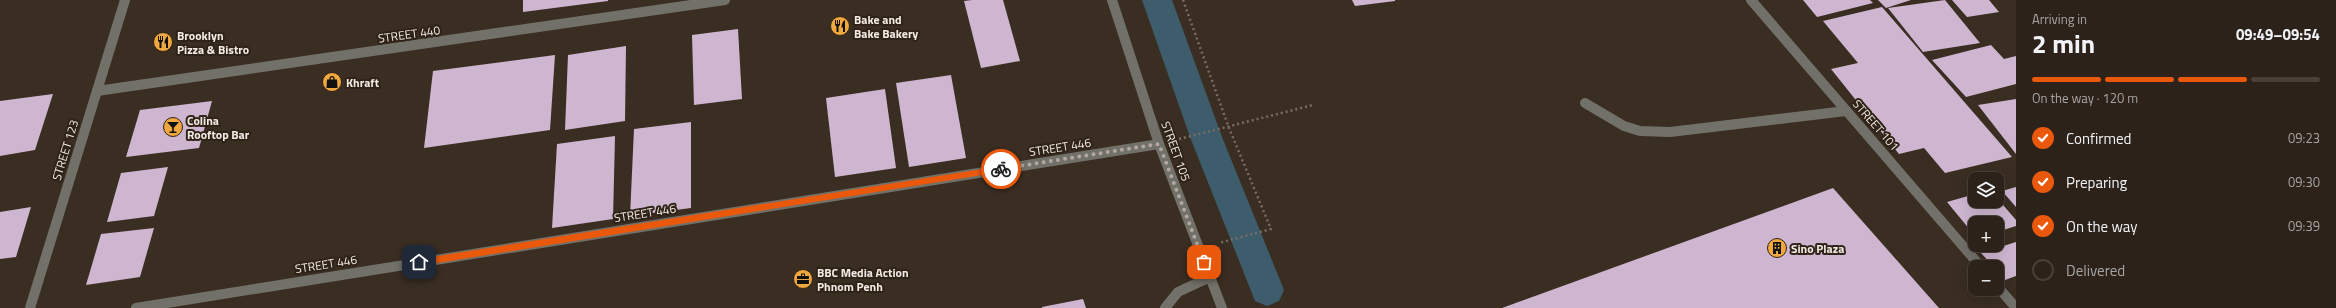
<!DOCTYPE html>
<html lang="en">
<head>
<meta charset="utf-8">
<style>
	:root { --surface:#2c221a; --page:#382f27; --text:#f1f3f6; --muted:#a6a4a2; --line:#483f39; --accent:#ea580c }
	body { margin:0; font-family:"Titillium Web",sans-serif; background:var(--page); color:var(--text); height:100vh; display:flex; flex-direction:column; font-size:15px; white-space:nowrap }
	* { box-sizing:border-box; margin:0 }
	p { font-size:13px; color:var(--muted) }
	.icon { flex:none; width:22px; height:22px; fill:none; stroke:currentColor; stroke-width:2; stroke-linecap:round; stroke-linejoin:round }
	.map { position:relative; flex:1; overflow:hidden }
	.side { display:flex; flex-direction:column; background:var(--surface); width:320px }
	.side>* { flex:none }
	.tools { position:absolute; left:1968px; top:172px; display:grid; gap:8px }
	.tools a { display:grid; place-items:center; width:36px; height:36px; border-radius:8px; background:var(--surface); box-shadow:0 4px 16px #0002,0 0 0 1px var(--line); font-size:20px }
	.pin { position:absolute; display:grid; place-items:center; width:34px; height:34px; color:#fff; margin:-17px; border-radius:8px; box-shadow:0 2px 6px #0006 }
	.courier { position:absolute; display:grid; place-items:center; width:40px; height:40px; margin:-20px; border:3px solid #ea580c; border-radius:50%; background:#fff; color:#222; box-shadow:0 1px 5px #0007 }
	.summary em { font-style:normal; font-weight:700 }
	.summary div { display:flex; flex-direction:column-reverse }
	.summary { display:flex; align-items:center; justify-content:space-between; height:68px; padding:0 16px }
	h1 { font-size:26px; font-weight:700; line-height:30px }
	.bar { display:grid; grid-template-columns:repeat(4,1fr); gap:6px 4px; align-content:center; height:48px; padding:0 16px }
	.bar i { height:5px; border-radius:3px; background:var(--line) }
	.bar .current { background:var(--accent) }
	.bar p { grid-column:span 4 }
	ol { padding:0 16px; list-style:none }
	li { display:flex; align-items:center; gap:12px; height:44px }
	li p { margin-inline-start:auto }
	li .icon { padding:4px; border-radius:50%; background:var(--accent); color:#fff; stroke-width:4 }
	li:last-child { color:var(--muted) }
	li i { width:22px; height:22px; border:2px solid var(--line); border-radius:50% }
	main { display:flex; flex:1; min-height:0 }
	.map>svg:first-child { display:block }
</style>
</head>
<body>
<main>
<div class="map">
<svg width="2016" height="308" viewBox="0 0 2016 308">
	<rect width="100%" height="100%" fill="#3a2d22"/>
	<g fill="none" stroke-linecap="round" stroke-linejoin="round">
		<polygon fill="#3d5d6d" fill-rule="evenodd" points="1142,0 1172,0 1222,137 1284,290 1279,301 1267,306 1255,301 1190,137"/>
	</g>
	<g fill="#ceb6d0">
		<polygon points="523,0 608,0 608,1 523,12"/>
		<polygon points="972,0 1003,0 1020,61 981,68 964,1"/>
		<polygon points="1352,0 1395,0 1395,1 1355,6"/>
		<polygon points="1803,0 1870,0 1873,3 1817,17"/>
		<polygon points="1878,0 1911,0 1886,8"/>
		<polygon points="1945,0 1980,43 1923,52 1888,8"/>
		<polygon points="1952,0 1989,0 1999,12 1967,17"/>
		<polygon points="1882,7 2012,157 1945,173 1924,148 1899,154 1831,69 1858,63 1823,21"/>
		<polygon points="738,29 742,99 694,105 692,35"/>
		<polygon points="1991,45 2004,59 2016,56 2016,84 1966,97 1932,60"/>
		<polygon points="626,46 625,121 565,130 568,55"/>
		<polygon points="555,55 550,130 424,148 433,71"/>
		<polygon points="951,75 966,158 909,167 896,83"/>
		<polygon points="885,89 896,168 835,177 826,98"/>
		<polygon points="53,94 35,150 0,156 0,101"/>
		<polygon points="2016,99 2016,154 1978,105"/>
		<polygon points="212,101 199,148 126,157 140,110"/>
		<polygon points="691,122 691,208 630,216 634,129"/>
		<polygon points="615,136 613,219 552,228 557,144"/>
		<polygon points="168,167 154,216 107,222 121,173"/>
		<polygon points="2016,187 2016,207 2002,191"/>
		<polygon points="1833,188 1939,308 1502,308"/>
		<polygon points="1975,194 1975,201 1997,201 1997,198 2016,220 2016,226 1997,232 1997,223 1975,223 1975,236 1947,202"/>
		<polygon points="31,207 16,257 0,259 0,212"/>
		<polygon points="154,228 140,277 86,285 101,234"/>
		<polygon points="2016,242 2016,276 2005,280 1997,271 1997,267 1994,267 1981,253"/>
		<polygon points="1083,299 1086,308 1042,308 1042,307"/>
	</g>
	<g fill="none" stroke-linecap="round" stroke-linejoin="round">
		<g stroke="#786c63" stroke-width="2.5" stroke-dasharray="2 3" stroke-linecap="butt">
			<polyline points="1183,0 1229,128 1271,229 1219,243"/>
			<polyline points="1179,139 1313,105"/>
		</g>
		<g stroke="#727169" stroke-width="10">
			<polyline points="1112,0 1159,144 1222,308"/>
			<polyline points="1751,0 1981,267"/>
			<polyline points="97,91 725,0"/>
			<polyline points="1585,103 1624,126 1640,131 1670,132 1846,111"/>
			<polyline points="1997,286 2016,308"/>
			<polyline points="30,308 125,0"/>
			<polyline points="136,308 1159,144"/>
			<polyline points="1165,308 1178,292 1210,277"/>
		</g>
	</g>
	<polygon fill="#ea580c" points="1001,166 1004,169 1001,172 419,266 416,262 419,259"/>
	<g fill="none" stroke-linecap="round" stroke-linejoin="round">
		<polyline stroke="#b2a89f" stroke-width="4" stroke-dasharray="0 7.2" points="1001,169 1159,144 1204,262"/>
	</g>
	<defs>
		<symbol id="restaurant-disc" viewBox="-11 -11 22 22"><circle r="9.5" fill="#efa73e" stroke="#2f2318"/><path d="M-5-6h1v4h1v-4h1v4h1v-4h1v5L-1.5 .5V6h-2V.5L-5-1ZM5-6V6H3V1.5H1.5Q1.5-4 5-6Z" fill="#111"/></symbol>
		<symbol id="shop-disc" viewBox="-11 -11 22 22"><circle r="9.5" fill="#efa73e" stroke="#2f2318"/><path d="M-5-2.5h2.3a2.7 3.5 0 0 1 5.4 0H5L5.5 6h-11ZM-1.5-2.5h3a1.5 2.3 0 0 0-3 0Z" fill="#111"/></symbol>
		<symbol id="bar-disc" viewBox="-11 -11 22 22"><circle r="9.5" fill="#efa73e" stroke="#2f2318"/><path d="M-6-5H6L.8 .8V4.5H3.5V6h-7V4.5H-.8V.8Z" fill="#111"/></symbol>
		<symbol id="building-disc" viewBox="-11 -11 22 22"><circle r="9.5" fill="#efa73e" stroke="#2f2318"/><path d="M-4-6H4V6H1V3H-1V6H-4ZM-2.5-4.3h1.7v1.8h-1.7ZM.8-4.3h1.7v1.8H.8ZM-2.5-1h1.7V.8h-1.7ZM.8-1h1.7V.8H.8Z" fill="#111"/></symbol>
		<symbol id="office-disc" viewBox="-11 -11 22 22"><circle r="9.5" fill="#efa73e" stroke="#2f2318"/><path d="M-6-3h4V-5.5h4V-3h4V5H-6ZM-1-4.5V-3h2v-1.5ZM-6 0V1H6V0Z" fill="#111"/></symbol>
	</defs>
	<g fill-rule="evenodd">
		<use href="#restaurant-disc" x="829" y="15" width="22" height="22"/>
		<use href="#restaurant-disc" x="152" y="31" width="22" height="22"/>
		<use href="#shop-disc" x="321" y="71" width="22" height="22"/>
		<use href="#bar-disc" x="162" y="116" width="22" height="22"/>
		<use href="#building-disc" x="1766" y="237" width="22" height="22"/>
		<use href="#office-disc" x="792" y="268" width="22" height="22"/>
	</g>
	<g text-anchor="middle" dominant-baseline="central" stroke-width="4" stroke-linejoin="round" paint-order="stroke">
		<g font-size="12" font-weight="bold" fill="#f3eae3" stroke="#2f2318" text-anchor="start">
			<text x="854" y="19">Bake and<tspan x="854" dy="14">Bake Bakery</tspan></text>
			<text x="177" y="35">Brooklyn<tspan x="177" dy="14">Pizza &amp; Bistro</tspan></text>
			<text x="346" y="82">Khraft</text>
			<text x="187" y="120">Colina<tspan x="187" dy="14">Rooftop Bar</tspan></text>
			<text x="1791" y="248">Sino Plaza</text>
			<text x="817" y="272">BBC Media Action<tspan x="817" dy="14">Phnom Penh</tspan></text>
		</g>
		<g font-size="12" fill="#f3eae3" stroke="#2f2318">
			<text transform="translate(409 34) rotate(-8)">STREET 440</text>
			<text transform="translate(1876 125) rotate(49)">STREET 101</text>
			<text transform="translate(1060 147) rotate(-9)">STREET 446</text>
			<text transform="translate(65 150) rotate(-73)">STREET 123</text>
			<text transform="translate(1176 151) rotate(70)">STREET 105</text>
			<text transform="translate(645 213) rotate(-9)">STREET 446</text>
			<text transform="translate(326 264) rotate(-9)">STREET 446</text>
		</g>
	</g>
</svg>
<div class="tools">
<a><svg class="icon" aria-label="layers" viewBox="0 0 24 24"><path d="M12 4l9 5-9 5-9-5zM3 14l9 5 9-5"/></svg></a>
<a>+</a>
<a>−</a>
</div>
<div class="pin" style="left:1204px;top:262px;background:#ea580c"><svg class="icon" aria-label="bag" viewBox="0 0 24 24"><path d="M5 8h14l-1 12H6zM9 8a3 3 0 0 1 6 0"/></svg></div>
<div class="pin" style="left:419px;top:262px;background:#1f2937"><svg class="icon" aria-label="home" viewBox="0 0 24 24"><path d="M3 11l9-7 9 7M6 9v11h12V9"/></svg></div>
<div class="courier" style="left:1001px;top:169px"><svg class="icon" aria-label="bike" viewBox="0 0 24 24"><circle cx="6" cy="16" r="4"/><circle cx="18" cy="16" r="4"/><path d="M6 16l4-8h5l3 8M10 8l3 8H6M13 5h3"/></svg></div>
</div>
<section class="side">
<div class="summary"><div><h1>2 min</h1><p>Arriving in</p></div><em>09:49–09:54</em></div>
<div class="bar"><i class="current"></i><i class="current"></i><i class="current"></i><i></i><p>On the way · 120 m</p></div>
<ol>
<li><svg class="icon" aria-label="check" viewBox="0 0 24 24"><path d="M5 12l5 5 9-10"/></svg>Confirmed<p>09:23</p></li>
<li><svg class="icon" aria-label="check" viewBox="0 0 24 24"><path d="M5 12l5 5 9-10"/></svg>Preparing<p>09:30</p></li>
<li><svg class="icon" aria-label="check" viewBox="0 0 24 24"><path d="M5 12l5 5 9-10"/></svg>On the way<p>09:39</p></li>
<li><i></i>Delivered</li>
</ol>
</section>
</main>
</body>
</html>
